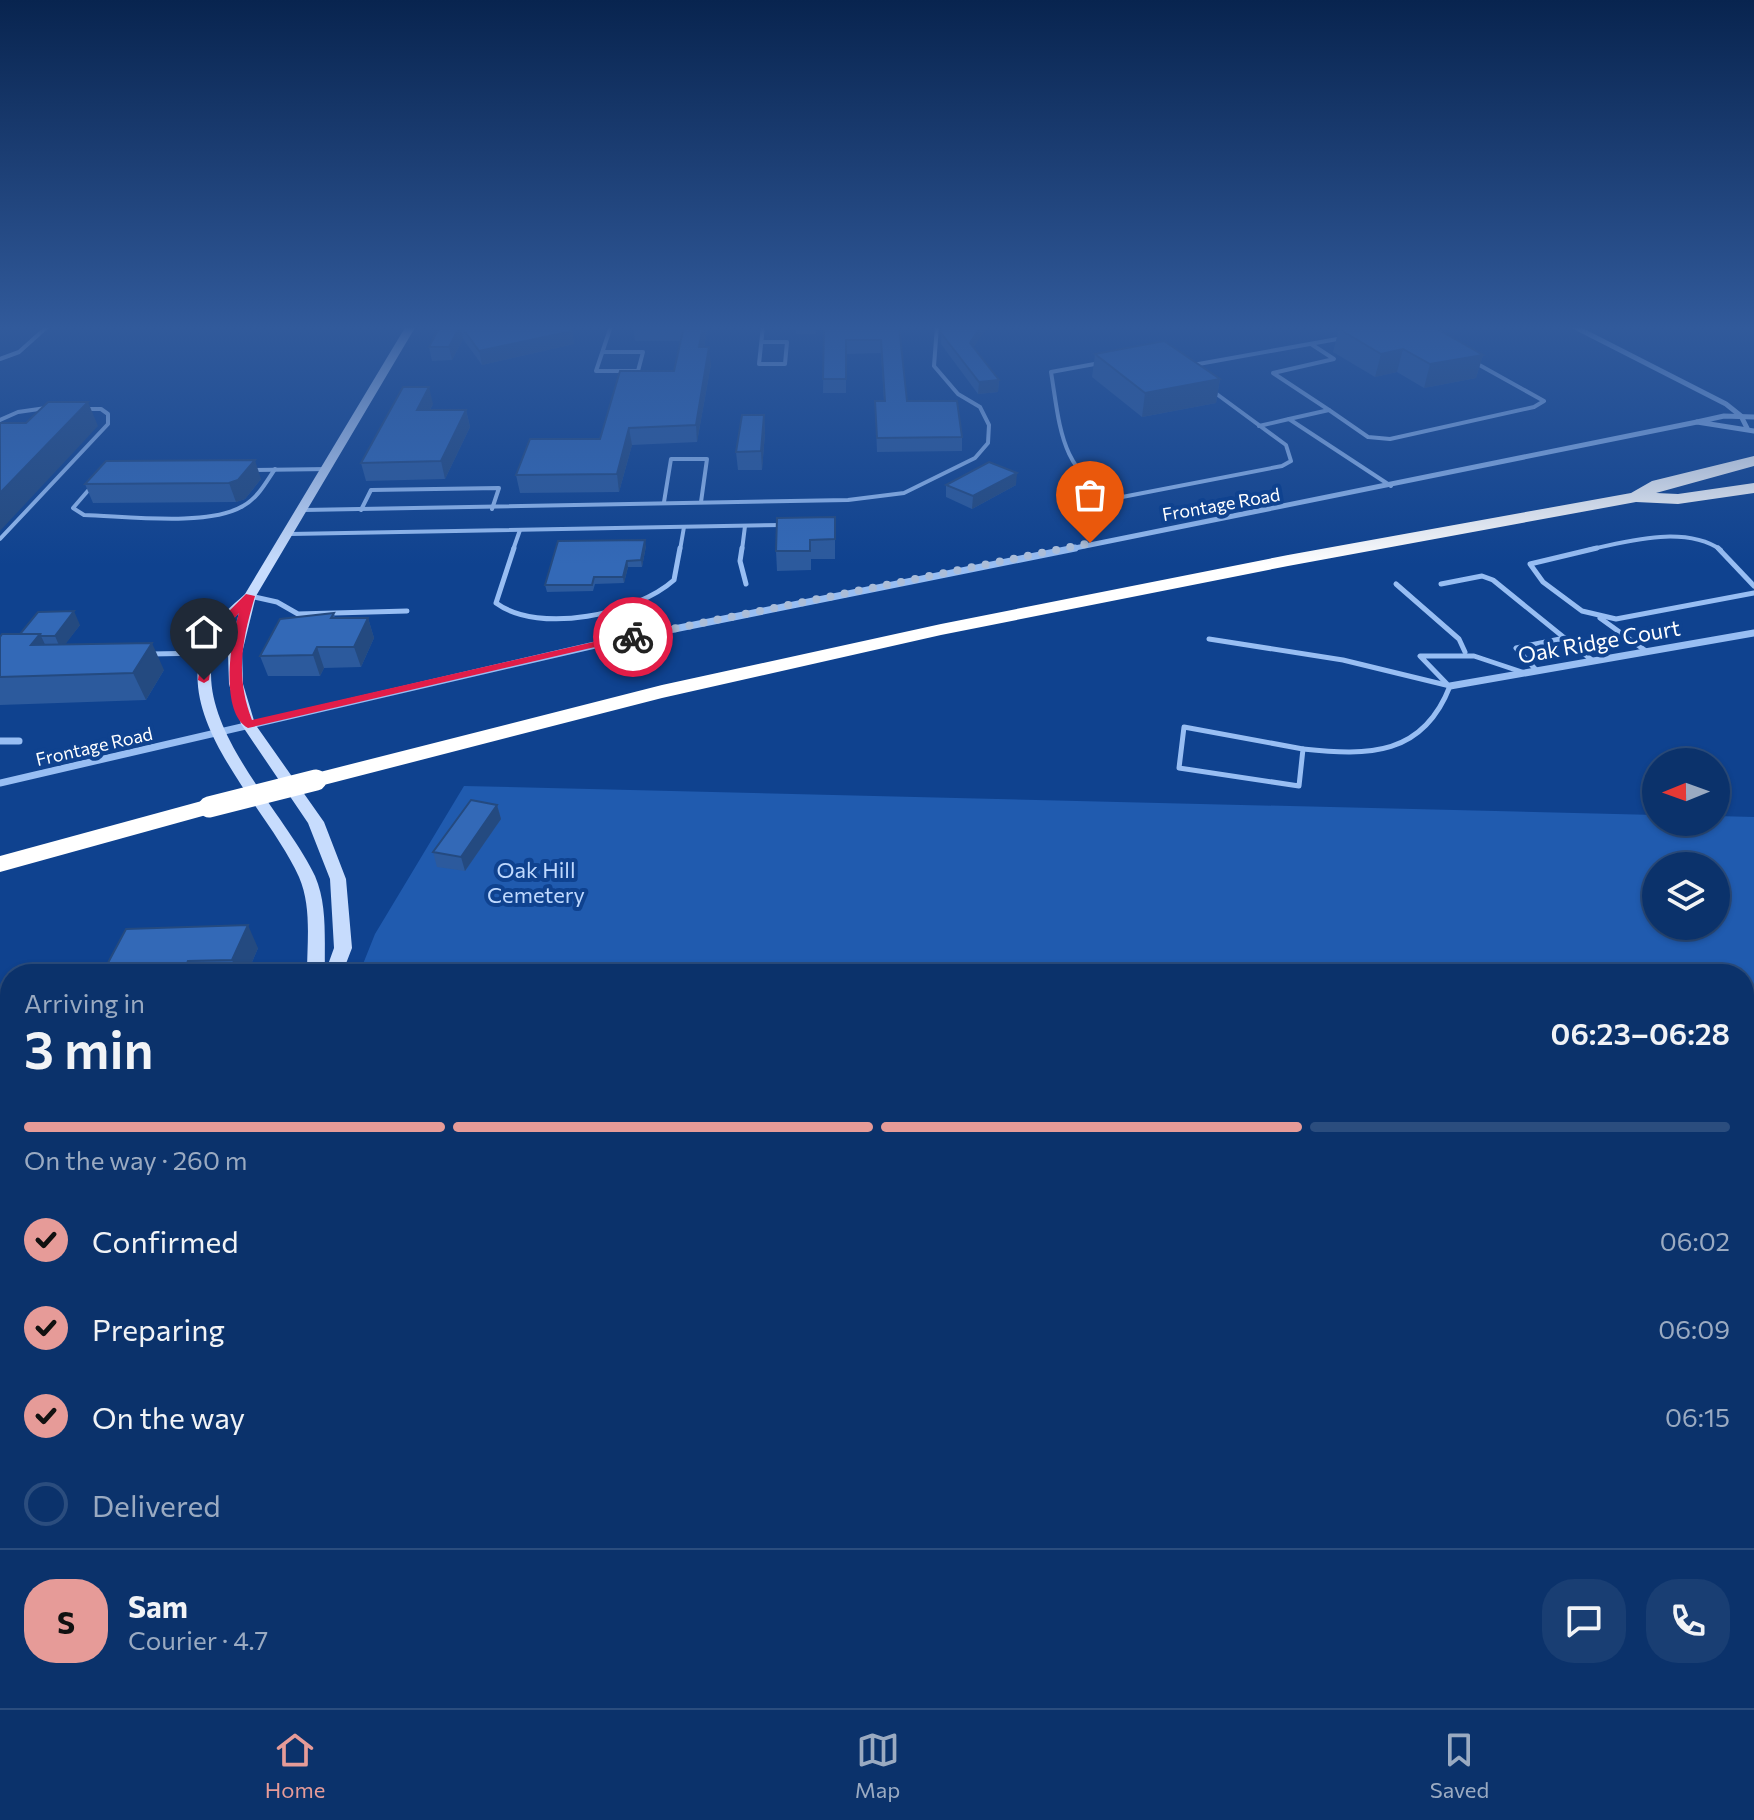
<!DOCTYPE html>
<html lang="en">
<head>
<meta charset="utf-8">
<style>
	:root { --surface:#0b326b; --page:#193e73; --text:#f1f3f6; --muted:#9aaac1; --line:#2b4d7e; --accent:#e69b98 }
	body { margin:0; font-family:Commissioner,sans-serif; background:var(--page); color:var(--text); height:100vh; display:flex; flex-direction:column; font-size:30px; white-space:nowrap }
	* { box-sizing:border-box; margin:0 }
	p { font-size:26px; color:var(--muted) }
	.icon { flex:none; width:44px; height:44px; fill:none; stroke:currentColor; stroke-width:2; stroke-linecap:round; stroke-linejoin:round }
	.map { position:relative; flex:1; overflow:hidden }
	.side { position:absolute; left:0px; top:964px; width:1754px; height:744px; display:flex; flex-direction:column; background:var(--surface); border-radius:32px 32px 0 0; box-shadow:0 2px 6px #0004,0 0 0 2px var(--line) }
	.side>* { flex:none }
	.needle { width:52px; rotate:269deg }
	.tools { position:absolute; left:1642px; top:748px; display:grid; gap:16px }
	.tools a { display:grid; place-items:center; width:88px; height:88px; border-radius:50%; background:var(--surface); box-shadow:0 2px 6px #0004,0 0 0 2px var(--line); font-size:40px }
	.pin { position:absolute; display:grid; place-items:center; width:68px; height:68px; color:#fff; margin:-82px -34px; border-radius:50% 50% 50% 0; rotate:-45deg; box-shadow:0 0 8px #0007 }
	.pin .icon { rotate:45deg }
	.courier { position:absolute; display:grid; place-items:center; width:80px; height:80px; margin:-40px; border:6px solid #e11d48; border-radius:50%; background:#fff; color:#222; box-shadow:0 2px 10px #0007 }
	.head em { font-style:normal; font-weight:600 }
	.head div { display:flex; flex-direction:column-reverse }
	.head { display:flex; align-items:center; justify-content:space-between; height:136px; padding:0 24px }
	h1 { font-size:52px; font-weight:600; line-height:60px }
	.bar { display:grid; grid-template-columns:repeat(4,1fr); gap:12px 8px; align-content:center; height:96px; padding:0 24px }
	.bar i { height:10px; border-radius:6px; background:var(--line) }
	.bar .current { background:var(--accent) }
	.bar p { grid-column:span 4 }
	.line { display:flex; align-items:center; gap:20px; padding:0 24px; border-top:2px solid var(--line) }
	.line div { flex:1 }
	.round { display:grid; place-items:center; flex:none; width:84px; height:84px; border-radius:32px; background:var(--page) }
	ol { padding:0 24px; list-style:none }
	li { display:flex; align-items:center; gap:24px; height:88px }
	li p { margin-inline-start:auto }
	li .icon { padding:8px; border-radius:50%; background:var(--accent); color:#111; stroke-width:4 }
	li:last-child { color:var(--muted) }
	li i { width:44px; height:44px; border:4px solid var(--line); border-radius:50% }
	.tabs { display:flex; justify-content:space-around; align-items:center; height:112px; border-top:2px solid var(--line); background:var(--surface); font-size:22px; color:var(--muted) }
	.tabs a { display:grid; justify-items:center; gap:4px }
	.tabs .current { color:var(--accent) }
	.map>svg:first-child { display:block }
</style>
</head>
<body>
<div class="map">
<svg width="1754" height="1708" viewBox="0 0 1754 1708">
	<rect width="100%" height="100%" fill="#0f428f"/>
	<path fill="#205baf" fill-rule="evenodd" d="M464,786L1656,815V822H1716V816L1754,817V1603H1744V974H359L375,934ZM1656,866H1716V926H1656Z"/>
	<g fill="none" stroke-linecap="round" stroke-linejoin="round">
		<g stroke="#98bef3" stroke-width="4">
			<polyline points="762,342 787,342 785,364 759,364 763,326"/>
			<polyline points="1311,344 1334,359 1273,373 1329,410"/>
			<polyline points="603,352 643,352 638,371 596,371 611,326"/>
			<polyline points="0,359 19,352 48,326"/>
			<path d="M1100,363L1051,372C1060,426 1060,474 1117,498L1282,466L1291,461L1286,445L1214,392"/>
			<polyline points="1193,365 1343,338"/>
			<polyline points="0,420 18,412 46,408"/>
			<polyline points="1259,426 1289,419"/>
			<polyline points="251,470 328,469"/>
			<path d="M92,486L73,508L84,515C125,516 208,527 243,506C258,498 266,482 275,469"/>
			<polyline points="1391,486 1289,419 1329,410 1368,437 1390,439 1534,407 1544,401 1474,362"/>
			<polyline points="664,502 671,459 707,459 701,502"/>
			<polyline points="304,510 848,500 904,493 975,458 988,443 989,425 980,407 958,394 934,366 937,326"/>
			<polyline points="361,510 371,490 499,488 492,509"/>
			<polyline points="290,534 782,525"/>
			<polyline points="0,539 108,424 108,414 101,409 85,409"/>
			<polyline points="513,550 520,530"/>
			<polyline points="680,550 684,527"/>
			<polyline points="742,550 745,526"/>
			<path d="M1588,550C1627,541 1685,525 1721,550"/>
		</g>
		<g stroke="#98bef3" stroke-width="5">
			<path d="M514,548L496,603C540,635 636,614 674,580L680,548"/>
			<polyline points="742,548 740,561 746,584"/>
			<polyline points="1597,548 1530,564 1543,582 1582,611 1616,619 1754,593"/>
			<polyline points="1718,548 1754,586"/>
			<polyline points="1396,584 1459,639 1465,652"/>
			<polyline points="1441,584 1482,576 1493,580 1593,661"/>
			<polyline points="250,596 277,602 298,614 407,611"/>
			<polyline points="1600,618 1646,651"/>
			<polyline points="1209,639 1343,660 1450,686"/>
			<polyline points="151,654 207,653"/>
			<polyline points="1537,671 1516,648 1565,638"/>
			<polyline points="1447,684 1420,656 1474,656 1525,673"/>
			<polygon points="1184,727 1303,749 1299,786 1179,768"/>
			<path d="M1303,749C1369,756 1423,756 1450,686"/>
		</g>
		<polyline stroke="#98bef3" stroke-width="9" points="1702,1698 1706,1708"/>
		<g stroke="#98bef3" stroke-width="5">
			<polyline points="1573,326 1726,404 1741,416 1747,428"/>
			<polyline points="1754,417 1724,416 1697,422 1754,431"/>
			<polyline points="1065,550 1697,422"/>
		</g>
		<g stroke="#98bef3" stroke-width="7">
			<polyline points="1450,686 1754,633"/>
			<polyline points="0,741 19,741"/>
			<polyline points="0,783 595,645 1075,548"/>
		</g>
		<g fill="#c7dcfd" fill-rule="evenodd">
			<path d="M406,326H416L256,596L242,653L243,684L255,724L324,822L346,879L352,948L342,974H307C307,942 312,907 299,877C268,806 160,712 211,629C219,616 233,605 245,594ZM239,613L228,653L229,684L241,724L308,823L330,879L334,948L325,973C324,941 328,906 315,876C281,803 156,692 239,613Z"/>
			<polygon points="30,1698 56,1698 52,1708 26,1708"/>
		</g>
		<g fill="#fff" fill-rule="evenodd">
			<polygon points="1754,456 1754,466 1656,493 1678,494 1754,483 1754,493 1678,504 1636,502 1288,566 941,635 662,698 316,787 305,780 316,773 662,685 941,624 1288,555 1631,493 1652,481"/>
			<polygon points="209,799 217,802 221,807 217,812 0,872 0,856"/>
		</g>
		<polyline stroke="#fff" stroke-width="21" points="209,807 316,780"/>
	</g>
	<g fill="#2c5a9d">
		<polygon points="440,326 572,331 574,344 482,365 463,339 452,360 432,361 429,347"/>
		<polygon points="633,326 708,326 704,347 711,364 697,442 632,445 619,492 520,493 516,475 600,439 674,371 680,341 635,341"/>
		<rect x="796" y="326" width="20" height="8"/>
		<polygon points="824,326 899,326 907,401 962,437 962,451 877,452 875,401 884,401 881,353 846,354 846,393 823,393"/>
		<polygon points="942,326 974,348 999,380 998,392 978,394 941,344"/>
		<polygon points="1339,329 1483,355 1476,378 1424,388 1397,372 1375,377 1333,352"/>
		<polygon points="1095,354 1220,379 1216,403 1142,417 1092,377"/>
		<polygon points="433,404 430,410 466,410 470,427 445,479 366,481 361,463"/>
		<polygon points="764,415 765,433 762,470 738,470 736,452"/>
		<polygon points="261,479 245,499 236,502 93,503 85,484"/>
		<polygon points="946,485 1016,485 972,509 946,497"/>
		<polygon points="835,517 835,559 811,559 811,570 777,571 776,551"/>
		<polygon points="646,546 642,567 628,567 624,583 595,584 593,591 547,592 545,585"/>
		<polygon points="334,613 335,618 368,618 374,638 361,667 324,668 320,676 268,676 260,656"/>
		<polygon points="80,625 65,644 164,670 146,700 0,705 0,637"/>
		<polygon points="497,805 501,819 465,871 437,867 433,852"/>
		<polygon points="258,948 247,974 102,974"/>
	</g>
	<g fill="#244a80">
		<polygon points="461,326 463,339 452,360 449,347"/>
		<polygon points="703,326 708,326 701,364 699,347"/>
		<polygon points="981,326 988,326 969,354 970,343"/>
		<polygon points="572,331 574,344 482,365 479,351"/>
		<polygon points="709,347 711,364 697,442 696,425"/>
		<polygon points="1403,349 1397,372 1375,377 1381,354"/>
		<polygon points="1483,355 1476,378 1424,388 1430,364"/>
		<polygon points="1220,379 1216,403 1142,417 1145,393"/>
		<polygon points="999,380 998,392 978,394 979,382"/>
		<polygon points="429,387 433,404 421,427 417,410"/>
		<polygon points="88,402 98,426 0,531 0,493"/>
		<polygon points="466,410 470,427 445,479 441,461"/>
		<polygon points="764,415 765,433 762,470 761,451"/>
		<polygon points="629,428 632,445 619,492 617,474"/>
		<polygon points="255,460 261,479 245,499 236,502 229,483"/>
		<polygon points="1017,473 1016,485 972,509 973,496"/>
		<polygon points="645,540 646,546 642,567 641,560"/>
		<polygon points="627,561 628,567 624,583 623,577"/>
		<polygon points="74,611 80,625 61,650 55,636"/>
		<polygon points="368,618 374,638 361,667 354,647"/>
		<polygon points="40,634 53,661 31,645"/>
		<polygon points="152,643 164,670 146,700 133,673"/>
		<polygon points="317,647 324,668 320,676 313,655"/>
		<polygon points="497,805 501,819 465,871 461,857"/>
		<polygon points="248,925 258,948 247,974 238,974 232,960"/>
		<polygon points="188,961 195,974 182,974"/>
		<polygon points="10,1310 10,1366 0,1386 0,1330"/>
		<polygon points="10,1482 10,1524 0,1547 0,1505"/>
	</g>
	<g fill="#3369b7" stroke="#244a80" stroke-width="2">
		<polygon points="440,326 460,326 449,347 429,347"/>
		<polygon points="461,326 568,326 572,331 479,351"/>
		<polygon points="684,326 703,326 699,347 709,347 696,425 629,428 617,474 516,475 530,439 600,439 620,371 674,371"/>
		<polygon points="824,326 899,326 907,401 957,401 962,437 877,438 875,401 885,401 881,340 846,340 846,379 823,379"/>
		<polygon points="942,326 957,326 958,328 960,326 981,326 970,343 999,380 979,382 941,333"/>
		<polygon points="1353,326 1432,326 1483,355 1430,364 1403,349 1381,354 1339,329"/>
		<polygon points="1164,341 1220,379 1145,393 1095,354"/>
		<polygon points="403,387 429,387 417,410 466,410 441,461 361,463"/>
		<polygon points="48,402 88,402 0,493 0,423 26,423"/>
		<polygon points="742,415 764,415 761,451 736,452"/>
		<polygon points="255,460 238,480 229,483 85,484 106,461"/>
		<polygon points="989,462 1017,473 973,496 946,485"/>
		<polygon points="835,517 835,539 810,540 810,551 776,551 777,518"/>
		<polygon points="645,540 641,560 627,561 623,577 594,577 592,585 545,585 558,541"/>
		<polygon points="74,611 55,636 41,636 40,634 20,634 38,612"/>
		<polygon points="334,613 331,618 368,618 354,647 317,647 313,655 260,656 280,619"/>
		<polygon points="2,634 40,634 31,645 152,643 133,673 0,677 0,637"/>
		<polygon points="471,800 497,805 461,857 433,852"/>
		<polygon points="248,925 232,960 188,961 182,974 102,974 126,929"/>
		<polygon points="0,1274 10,1274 10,1310 0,1330"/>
		<polygon points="0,1468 10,1468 10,1482 0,1505"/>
	</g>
	<linearGradient id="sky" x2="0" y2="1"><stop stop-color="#08244f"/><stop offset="0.58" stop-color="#315a9b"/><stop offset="1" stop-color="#315a9b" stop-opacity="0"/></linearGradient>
	<rect width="1754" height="565" fill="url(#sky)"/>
	<path fill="#e11d48" d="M246,594L255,596C242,640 235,676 252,720L633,633L638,637L248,728C219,712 231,638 239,613C219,634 213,651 209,680L204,683L198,680C204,636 216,624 246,594Z"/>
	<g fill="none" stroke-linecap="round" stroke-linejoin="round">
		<polyline stroke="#abbdd8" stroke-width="8" stroke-dasharray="0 14.4" points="633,637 1090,543"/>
	</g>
	<g text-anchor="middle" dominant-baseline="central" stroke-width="8" stroke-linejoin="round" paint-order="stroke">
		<g font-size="18" fill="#fff" stroke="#0f428f">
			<text transform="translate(1221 504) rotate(-10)">Frontage Road</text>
			<text transform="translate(94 746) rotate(-13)">Frontage Road</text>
		</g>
		<g font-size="22" fill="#fff" stroke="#0f428f">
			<text transform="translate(1599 641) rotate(-10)">Oak Ridge Court</text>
		</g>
		<g font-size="22" fill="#bfd9fe" stroke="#0f428f">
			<text x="536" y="869">Oak Hill<tspan x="536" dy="25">Cemetery</tspan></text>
		</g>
	</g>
</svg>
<div class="tools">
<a><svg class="needle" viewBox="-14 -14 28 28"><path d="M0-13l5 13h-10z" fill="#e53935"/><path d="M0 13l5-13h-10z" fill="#9aaac1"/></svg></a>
<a><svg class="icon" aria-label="layers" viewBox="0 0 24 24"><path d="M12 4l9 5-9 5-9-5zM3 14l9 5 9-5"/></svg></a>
</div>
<div class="pin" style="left:1090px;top:543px;background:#ea580c"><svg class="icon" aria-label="bag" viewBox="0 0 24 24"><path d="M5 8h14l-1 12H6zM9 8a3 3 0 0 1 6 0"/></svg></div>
<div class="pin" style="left:204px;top:680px;background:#1f2937"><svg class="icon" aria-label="home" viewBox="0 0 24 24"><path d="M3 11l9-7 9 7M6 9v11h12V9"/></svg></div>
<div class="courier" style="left:633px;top:637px"><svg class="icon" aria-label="bike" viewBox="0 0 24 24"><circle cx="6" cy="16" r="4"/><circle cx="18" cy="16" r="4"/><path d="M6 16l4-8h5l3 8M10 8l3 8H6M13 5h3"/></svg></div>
<section class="side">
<div class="head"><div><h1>3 min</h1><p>Arriving in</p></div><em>06:23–06:28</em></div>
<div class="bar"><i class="current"></i><i class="current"></i><i class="current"></i><i></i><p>On the way · 260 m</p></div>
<ol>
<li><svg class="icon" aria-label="check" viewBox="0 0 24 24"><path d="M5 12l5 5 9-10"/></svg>Confirmed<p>06:02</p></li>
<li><svg class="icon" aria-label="check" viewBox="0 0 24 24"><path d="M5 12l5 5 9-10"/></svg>Preparing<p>06:09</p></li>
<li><svg class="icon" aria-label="check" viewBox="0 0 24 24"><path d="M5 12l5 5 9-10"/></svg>On the way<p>06:15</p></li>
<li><i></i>Delivered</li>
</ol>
<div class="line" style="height:144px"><b class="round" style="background:var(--accent);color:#111">S</b><div><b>Sam</b><p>Courier · 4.7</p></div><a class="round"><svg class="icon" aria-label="chat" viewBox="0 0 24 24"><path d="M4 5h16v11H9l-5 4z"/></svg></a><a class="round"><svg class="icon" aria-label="phone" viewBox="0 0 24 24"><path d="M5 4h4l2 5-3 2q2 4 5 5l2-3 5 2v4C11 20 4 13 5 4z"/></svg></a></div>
</section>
</div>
<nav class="tabs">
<a class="current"><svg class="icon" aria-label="home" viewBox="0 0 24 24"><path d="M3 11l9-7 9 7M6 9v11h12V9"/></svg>Home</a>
<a><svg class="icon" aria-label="map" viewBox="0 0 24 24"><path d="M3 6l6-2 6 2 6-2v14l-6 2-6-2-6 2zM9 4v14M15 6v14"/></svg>Map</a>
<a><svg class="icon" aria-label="saved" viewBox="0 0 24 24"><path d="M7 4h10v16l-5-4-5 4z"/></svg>Saved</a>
</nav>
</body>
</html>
